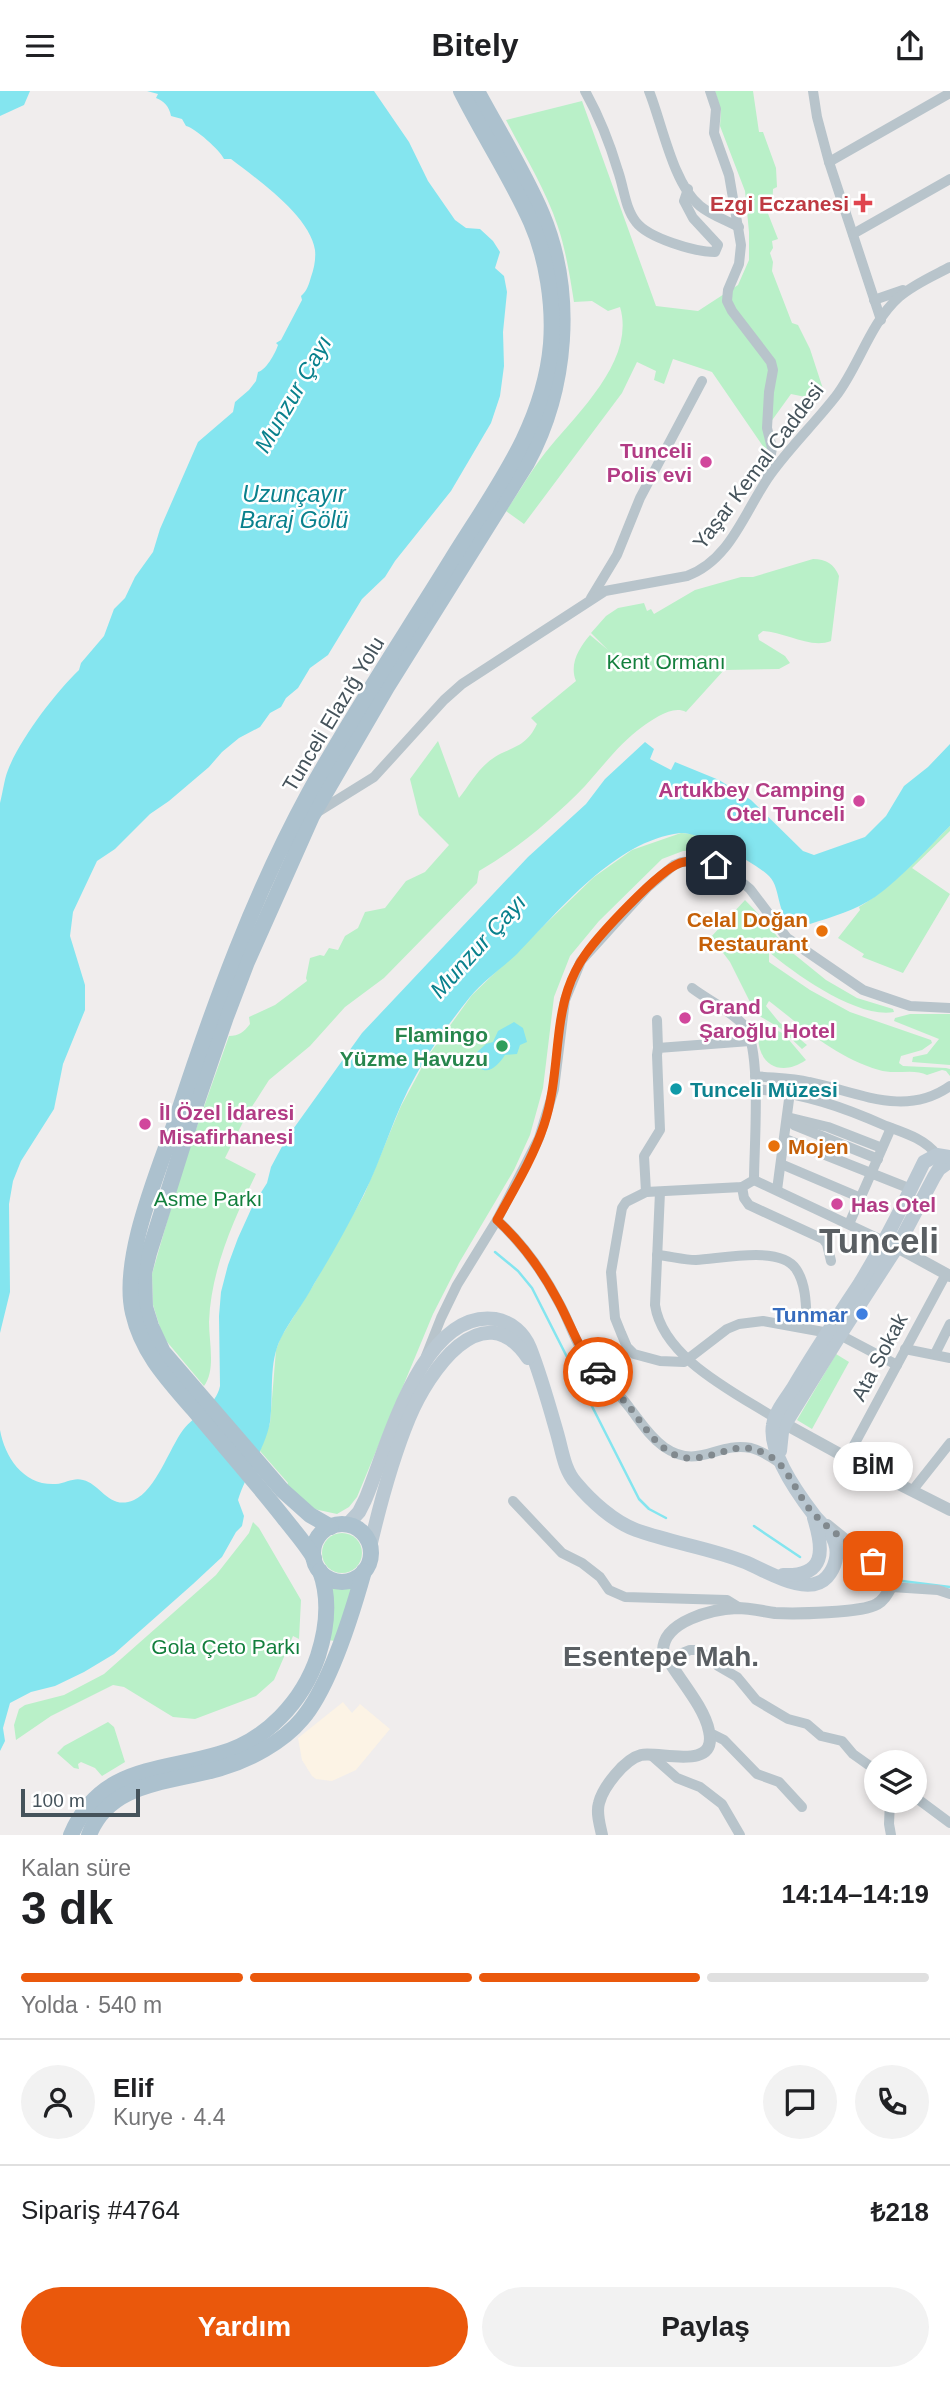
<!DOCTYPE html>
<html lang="tr">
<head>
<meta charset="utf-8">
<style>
	:root { --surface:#fff; --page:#f2f2f2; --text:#202124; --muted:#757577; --line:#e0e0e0; --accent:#ea580c }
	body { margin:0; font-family:Arial,sans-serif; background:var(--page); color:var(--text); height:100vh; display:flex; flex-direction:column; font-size:26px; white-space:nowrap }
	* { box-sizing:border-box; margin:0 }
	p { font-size:23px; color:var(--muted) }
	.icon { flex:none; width:38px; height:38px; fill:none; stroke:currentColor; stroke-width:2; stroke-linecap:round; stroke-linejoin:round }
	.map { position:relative; height:1744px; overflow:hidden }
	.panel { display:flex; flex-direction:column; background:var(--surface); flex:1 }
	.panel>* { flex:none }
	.tools { position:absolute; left:864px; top:1659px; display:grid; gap:14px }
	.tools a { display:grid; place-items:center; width:63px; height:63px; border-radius:50%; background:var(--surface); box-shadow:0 4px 10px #0003; font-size:35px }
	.scale { position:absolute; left:21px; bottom:18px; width:119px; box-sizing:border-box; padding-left:7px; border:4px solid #45535b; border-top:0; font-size:19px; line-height:24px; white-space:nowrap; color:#45535b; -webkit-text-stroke:5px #fff; paint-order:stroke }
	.pin { position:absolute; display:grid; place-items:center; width:60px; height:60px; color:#fff; margin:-30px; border-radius:14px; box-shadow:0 4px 10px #0006 }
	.courier { position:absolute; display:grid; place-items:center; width:70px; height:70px; margin:-35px; border:5px solid #ea580c; border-radius:50%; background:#fff; color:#222; box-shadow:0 2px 9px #0007 }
	.bubble { position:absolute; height:49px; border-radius:24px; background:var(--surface); box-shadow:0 4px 10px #0003; font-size:23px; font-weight:700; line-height:49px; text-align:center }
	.summary em { font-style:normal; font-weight:700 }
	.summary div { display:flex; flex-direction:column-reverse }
	.summary { display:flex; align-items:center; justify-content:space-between; height:119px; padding:0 21px }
	h1 { font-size:46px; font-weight:700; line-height:52px }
	.bar { display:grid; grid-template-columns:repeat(4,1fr); gap:10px 7px; align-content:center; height:84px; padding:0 21px }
	.bar i { height:9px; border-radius:5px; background:var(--line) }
	.bar .on { background:var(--accent) }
	.bar p { grid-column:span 4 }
	.line { display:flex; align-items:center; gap:18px; padding:0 21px; border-top:2px solid var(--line) }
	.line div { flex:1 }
	.round { display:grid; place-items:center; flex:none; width:74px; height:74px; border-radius:37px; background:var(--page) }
	.cta { display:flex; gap:14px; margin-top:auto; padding:14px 21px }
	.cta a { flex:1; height:80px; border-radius:42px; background:var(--accent); color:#fff; font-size:28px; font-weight:700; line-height:80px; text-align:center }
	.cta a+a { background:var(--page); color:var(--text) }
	header { display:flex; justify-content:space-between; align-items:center; height:91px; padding:0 21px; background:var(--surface); font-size:32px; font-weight:700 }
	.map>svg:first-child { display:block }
</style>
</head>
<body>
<header><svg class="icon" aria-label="menu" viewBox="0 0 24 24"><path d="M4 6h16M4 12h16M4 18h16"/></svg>Bitely<svg class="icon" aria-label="share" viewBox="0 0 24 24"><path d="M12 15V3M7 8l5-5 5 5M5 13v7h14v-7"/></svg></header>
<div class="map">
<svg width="950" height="1744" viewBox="0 0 950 1744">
	<rect width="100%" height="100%" fill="#f0eded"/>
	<polygon fill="#fcf3e5" points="343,1611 352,1622 360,1613 390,1638 356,1679 332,1690 316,1688 312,1685 302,1669 298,1647"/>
	<g fill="#b9f0c8">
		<path d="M715,0H753L759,41H763L776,77L777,96L773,98L772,118L767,120L778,148L772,150L773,157L770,162L773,171L772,180L792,232L798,234L810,258L824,301L820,309L791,303L765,339L768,352L767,361L712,281L673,268L664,293L654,289L656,280L637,271L622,302L524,433L506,420C519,401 531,380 545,362C576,323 636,270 620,216L608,220L592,210L574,211C570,186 566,160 558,136C546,99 524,64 506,29L582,10L656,215L698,220L738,194L749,169V141L745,100L720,35L721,20Z"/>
		<path d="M813,468C826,468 834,473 839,485L831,550C810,558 785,541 763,540L758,544L759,549L785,565L790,572L779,578L724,579L686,621C672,614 654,628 642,636C620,652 603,675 585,695C554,727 517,758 479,780L477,792L384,887L345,916L310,955L269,989L246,1025L225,1067L256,1083C233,1130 211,1179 209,1231C209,1251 216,1279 204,1295L163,1246L153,1214L152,1183L183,1075L229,945C239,945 244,941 250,933L249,926L275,914L307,890L306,887L310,867L320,864L324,865L329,857L338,859L345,845L358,837L365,821L385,817L406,790L425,781L449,754L419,724L410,688L438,650L459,707C468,696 476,681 487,672C505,655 524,661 537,633L531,627L576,590C569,573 579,557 590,544L608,559L591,542L606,525L618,517L644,512L647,520L651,518L654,523L695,499L741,486H753Z"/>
		<path d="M950,735V740L912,777L950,803L903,882L862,866L864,863L838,847L860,819L859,816C894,795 921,764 950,735Z"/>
		<polygon points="681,742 692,743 709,750 705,760 683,760 662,768 599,830 570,865 554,906 543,997 530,1044 514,1079 459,1172 433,1223 357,1406 349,1416 337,1423 314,1418 287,1394 288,1392 260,1360 270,1332 276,1259 281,1246 314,1193 364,1104 401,1015 428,965 472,904 594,786 632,759"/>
		<path d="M745,809L768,833L784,855L826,889L857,907L893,918L894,921C858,928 795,883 769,861V871L810,899L850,921L931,949L932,952L922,959L901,965L899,972L903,975L946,977L950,978V985L946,980L942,979L927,984C915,977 894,984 879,979C835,966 804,937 769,910L766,915L779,931L807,954L802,958L780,937L756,923L730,871L711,846Z"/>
		<polygon points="910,923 950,923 950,974 912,971 913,966 927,963 939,948 894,930 895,927"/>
		<path d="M761,931L784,943L806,969C774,991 750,964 761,931Z"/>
		<polygon points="836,1263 849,1271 812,1338 797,1329"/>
		<polygon points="253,1431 259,1437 301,1509 299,1548 293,1545 274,1589 256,1605 195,1628 173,1626 124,1596 113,1594 51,1625 16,1649 14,1634 19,1618 25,1614 64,1604 104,1583 216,1484 249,1442"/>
		<circle cx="342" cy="1462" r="20"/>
		<polygon points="355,1492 335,1550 328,1549 329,1493 342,1495"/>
		<polygon points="108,1631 114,1636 125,1671 102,1685 95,1677 81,1671 78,1673 79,1678 74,1677 57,1662 64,1655"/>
	</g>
	<g fill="#84e5ef">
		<polygon points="0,0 30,0 24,14 0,25"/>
		<path d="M147,0H374L409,51L428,90L455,129L466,137L480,138L493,150L500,161L495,177L504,185L507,201L503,241L504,275L500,305L491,332L451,400L395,470L385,486L362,508L328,564L310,577L298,597L286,607L281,616L270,622L260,636L239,647L222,661L209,676L169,710L150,723L115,758L97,770L73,821L70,845L85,894V919L63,973L54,1018L21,1070L13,1090L9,1113L10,1201L0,1242V712C3,701 4,689 8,679C20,648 55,602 79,579L81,572L104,545L114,518L125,507L135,486L153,461L160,438L198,351L233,321L235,311L249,299L256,290L258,281C266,279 275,263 278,254L276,252L281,249L302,209L301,205C307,200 309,193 311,186C314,178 316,168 315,159C310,125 257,88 231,68H224C220,59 195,37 186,35L182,28L171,25C169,15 164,10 156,7L158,3Z"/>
		<path d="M645,651L654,658L650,668L671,679L675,671L719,689L751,709L803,760L814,764L865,746L886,725L904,695L928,676L950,653V735C926,759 903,786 875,806C856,819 832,826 810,833L807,831C773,839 784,799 769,785C756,772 698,740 680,742C615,750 560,819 517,863C502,877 483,890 470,906C451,930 431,957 416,984C394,1022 383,1066 363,1105C348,1135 331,1165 314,1193C304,1212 290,1229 281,1247C268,1272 274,1304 270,1331C265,1359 245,1384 238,1409L244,1425L242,1435L236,1441L222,1466L193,1493L114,1563L84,1581L55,1595L31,1601L10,1612L3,1637L5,1650L0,1660V1339C5,1367 24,1395 56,1393C66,1392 74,1386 83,1389C101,1393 109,1420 134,1409C156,1399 169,1358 183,1339C195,1324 216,1315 220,1295L219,1225L221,1201L228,1174L238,1147L253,1114L267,1092L271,1076L286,1048L362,942L528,766L586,713L605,688Z"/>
		<path d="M514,931L523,937L527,951L520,954L517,963L505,964C497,976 486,987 474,972L475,963L486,953L493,951L498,940Z"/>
	</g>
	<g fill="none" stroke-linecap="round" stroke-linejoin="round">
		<g stroke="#84e5ef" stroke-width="2.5">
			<polyline points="495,1161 518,1180 532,1197 639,1408 649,1418 666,1427"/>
			<polyline points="754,1435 800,1466"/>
			<polyline points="902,1490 950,1496"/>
		</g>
		<g stroke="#b8c4cb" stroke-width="10">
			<path d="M585,0C599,25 610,53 618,80C624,97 625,117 636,131C648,147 695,161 715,161L718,154L693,127L684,110L688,98"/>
			<path d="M649,0C662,32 673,93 700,115C711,124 726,129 739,136"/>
			<polyline points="710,0 716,18 714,42 729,84 741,154 739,173 728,199 727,210 732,220 771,271 773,279 769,301 767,337 772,357 767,385"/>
			<polyline points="813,0 817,26 829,71 881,229"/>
			<polyline points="829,71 950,2"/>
			<polyline points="853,143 950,88"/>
			<polyline points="874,209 903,199"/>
			<polyline points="591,507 617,464 640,407 702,290"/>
			<path d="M316,722L374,686L444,609L462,593L605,500L687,485C731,469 745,419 770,384C790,356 815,332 836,305C859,275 870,232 899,206C914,193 933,185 950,176"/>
			<path d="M692,897C706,908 735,922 745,936C762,960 754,1056 754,1089"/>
			<polyline points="657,929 658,957"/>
			<path d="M755,985C773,987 792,987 809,991C858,1001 905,1027 950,995"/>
			<path d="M756,998C805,1003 841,1015 886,1035C905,1042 925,1048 937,1064"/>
			<polyline points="787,1026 828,1036 882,1057"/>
			<polyline points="794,1034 878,1068"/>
			<polyline points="785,1048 911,1098"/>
			<polyline points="781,1073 861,1107"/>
			<polyline points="754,1089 742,1096 646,1101 626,1111 622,1117 611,1181 615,1227 621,1242 627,1256 634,1263 660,1270 684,1271 727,1238 739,1233 763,1230 840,1244 897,1274"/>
			<polyline points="754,1089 890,1153"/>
			<polyline points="742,1096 744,1107 749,1114 823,1148 827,1153 831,1170"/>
			<polyline points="777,1099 790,1001"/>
			<polyline points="646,1101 644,1065 660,1039 657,964 658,957 750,950"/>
			<path d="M660,1101L655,1214C663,1267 734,1301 775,1327"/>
			<path d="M497,1129C522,1152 542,1179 558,1210C567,1225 572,1243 581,1258C593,1280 614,1296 629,1316C640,1330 649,1345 664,1356C699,1380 717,1350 751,1357C762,1360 771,1366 780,1372"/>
			<polyline points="849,1133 891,1037"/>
			<path d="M657,1164C670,1165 683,1169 696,1169C721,1168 780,1154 796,1178C807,1194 806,1218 807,1237"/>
			<polyline points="905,1258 950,1267"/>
			<polyline points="935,1263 950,1233"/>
			<polyline points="426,1265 441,1227 457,1194 497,1129 539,1047 554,998 565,909 581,870 648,796 674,774 682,771 703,770 727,779 750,798 787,847 863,899 910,915 950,917"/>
			<polyline points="847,1367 946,1183"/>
			<polyline points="912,1400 950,1352"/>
			<polyline points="513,1410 562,1462 582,1472 600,1486 609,1499 625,1506 727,1509 740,1517"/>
			<polyline points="891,1496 938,1499 950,1503"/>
			<polyline points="667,1568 690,1559 699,1559 718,1575 737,1586 756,1609 788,1628 807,1633 821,1645 842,1650 853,1663 877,1680"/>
			<polyline points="710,1642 724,1649 757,1683 779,1691 802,1716"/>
			<polyline points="651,1664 677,1687 700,1696 722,1713 740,1744"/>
			<polyline points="915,1706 950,1732"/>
			<polyline points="890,1710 889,1733 891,1744"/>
		</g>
		<g stroke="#b8c4cb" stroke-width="12">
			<polyline points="897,1156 950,1185"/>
			<polyline points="776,1328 847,1367 950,1419"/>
			<path d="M602,1744C600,1734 596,1722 599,1712C603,1696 625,1668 641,1664C660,1660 718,1681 709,1640C704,1614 675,1584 663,1560C663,1530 713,1518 737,1517C749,1517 762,1520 775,1522C794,1523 863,1522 877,1513C884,1509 887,1503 891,1496L884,1480L827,1434"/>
		</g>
		<g stroke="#bac8d2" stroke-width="14">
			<polyline points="780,1360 782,1341 785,1333 840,1244 897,1156 934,1086 939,1078 950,1070"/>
			<path d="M347,1434L359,1421L365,1409C387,1358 421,1218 495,1228C512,1231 524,1242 530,1257C541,1285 549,1314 557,1342C562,1359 564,1379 576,1392C591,1410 614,1431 636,1439C672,1452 710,1457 745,1471C767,1480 808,1507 827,1486C835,1477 839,1463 835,1452C832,1441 821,1433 814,1424C798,1403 768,1361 773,1334C775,1321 786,1308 793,1297C814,1261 837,1227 860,1192C884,1153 904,1112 924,1071L937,1064L950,1066"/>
			<path d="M370,1456C380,1413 392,1368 409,1327C428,1282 482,1200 528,1267"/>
			<path d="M783,1484C826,1486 824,1459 814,1427"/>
		</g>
		<g stroke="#acc1ce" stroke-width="16">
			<circle cx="342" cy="1462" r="29"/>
			<path d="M331,1436L310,1424L282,1399L163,1261L151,1235L145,1216L144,1182L149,1162L192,1025L226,926L247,871L312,725L387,596L527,372C567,298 575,202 542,123C524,81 499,41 477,0"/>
			<path d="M314,1467C305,1452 294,1440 284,1427C255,1390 224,1355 194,1319C168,1289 142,1262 133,1222C120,1166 160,1077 178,1023C214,913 254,803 309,702C353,622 404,546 452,468C494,400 544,336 551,253C554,214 547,167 531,131C511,86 483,44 461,0"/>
			<path d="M71,1744C100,1675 159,1681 219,1663C266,1650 303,1610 318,1565C327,1537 330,1507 320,1480"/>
			<path d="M89,1744C110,1689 173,1692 221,1677C249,1669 283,1651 302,1628C330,1595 352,1523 364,1480"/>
		</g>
	</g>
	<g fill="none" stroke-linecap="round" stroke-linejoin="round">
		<path stroke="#81898e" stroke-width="7" stroke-dasharray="0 12.6" d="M598,1281C607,1292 617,1302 627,1313C644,1333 662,1371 696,1367C724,1364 739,1348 768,1364C791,1377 796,1405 814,1423C831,1441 854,1455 873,1470"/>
		<path stroke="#ea580c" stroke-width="9" d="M598,1281C578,1259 571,1233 557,1208C541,1178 522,1152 497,1129C514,1098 533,1067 544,1034C559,989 554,940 568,898C572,886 578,874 585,864C599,844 658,780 680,772C692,768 704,770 716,774"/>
	</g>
	<path fill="#e0444e" stroke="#fff" stroke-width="2.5" d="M859.5 101.5h7v7h7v7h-7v7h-7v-7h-7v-7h7z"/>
	<g fill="#d1479c" stroke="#fff" stroke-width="2.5">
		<circle cx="706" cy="371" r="7"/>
		<circle cx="859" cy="710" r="7"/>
		<circle cx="685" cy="927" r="7"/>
		<circle cx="145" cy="1033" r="7"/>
		<circle cx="837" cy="1113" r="7"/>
	</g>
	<g fill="#e8710a" stroke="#fff" stroke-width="2.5">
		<circle cx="822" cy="840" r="7"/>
		<circle cx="774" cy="1055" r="7"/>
	</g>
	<circle fill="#2e9e5b" stroke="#fff" stroke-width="2.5" cx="502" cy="955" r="7"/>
	<circle fill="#0f9aa8" stroke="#fff" stroke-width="2.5" cx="676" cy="998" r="7"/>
	<circle fill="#3f7fe0" stroke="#fff" stroke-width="2.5" cx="862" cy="1223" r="7"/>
	<g text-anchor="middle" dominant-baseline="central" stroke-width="5" stroke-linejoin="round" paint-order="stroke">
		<g font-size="21" font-weight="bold" fill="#be3a42" stroke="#fff" text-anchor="end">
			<text x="849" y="112">Ezgi Eczanesi</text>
		</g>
		<g font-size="21" font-weight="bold" fill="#b23c85" stroke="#fff" text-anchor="start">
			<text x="692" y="359" text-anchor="end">Tunceli<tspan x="692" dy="24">Polis evi</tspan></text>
			<text x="845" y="698" text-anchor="end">Artukbey Camping<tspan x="845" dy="24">Otel Tunceli</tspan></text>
			<text x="699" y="915">Grand<tspan x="699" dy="24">Şaroğlu Hotel</tspan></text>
			<text x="159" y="1021">İl Özel İdaresi<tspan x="159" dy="24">Misafirhanesi</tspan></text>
			<text x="851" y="1113">Has Otel</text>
		</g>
		<g font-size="21" fill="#45535b" stroke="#fff">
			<text transform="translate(758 375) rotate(-53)">Yaşar Kemal Caddesi</text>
			<text transform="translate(333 623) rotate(-59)">Tunceli Elazığ Yolu</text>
			<text transform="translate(879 1266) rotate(-62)">Ata Sokak</text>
		</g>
		<g font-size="21" fill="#137f3d" stroke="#fff">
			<text x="666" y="570">Kent Ormanı</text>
			<text x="208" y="1107">Asme Parkı</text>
			<text x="226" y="1555">Gola Çeto Parkı</text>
		</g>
		<g font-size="21" font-weight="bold" fill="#c56008" stroke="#fff" text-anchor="end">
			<text x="808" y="828">Celal Doğan<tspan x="808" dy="24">Restaurant</tspan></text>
			<text x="788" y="1055" text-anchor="start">Mojen</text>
		</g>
		<g font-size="21" font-weight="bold" fill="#27864d" stroke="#fff" text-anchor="end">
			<text x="488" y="943">Flamingo<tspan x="488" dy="24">Yüzme Havuzu</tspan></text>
		</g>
		<g font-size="21" font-weight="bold" fill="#0d838f" stroke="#fff" text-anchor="start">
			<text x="690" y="998">Tunceli Müzesi</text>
		</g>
		<g font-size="21" font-weight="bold" fill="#366cbe" stroke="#fff" text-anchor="end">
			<text x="848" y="1223">Tunmar</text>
		</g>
		<g font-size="23" font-style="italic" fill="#09818d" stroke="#fff">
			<text transform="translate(293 303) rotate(-60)">Munzur Çayı</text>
			<text x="294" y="403">Uzunçayır<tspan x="294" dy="26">Baraj Gölü</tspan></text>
			<text transform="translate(478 855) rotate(-48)">Munzur Çayı</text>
		</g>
		<g font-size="28" font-weight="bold" fill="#5a5f63" stroke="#fff">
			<text x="661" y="1565">Esentepe Mah.</text>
		</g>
		<g font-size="35" font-weight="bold" fill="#5a5f63" stroke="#fff">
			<text x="879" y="1149">Tunceli</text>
		</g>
	</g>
</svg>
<div class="tools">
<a><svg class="icon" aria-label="layers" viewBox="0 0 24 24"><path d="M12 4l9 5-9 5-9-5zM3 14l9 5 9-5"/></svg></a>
</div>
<div class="scale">100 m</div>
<div class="pin" style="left:873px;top:1470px;background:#ea580c"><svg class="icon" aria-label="bag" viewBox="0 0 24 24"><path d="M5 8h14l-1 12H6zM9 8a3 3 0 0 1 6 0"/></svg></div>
<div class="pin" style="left:716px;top:774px;background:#1f2937"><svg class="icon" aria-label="home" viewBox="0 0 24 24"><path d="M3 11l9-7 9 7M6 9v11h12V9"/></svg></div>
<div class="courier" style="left:598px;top:1281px"><svg class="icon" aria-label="car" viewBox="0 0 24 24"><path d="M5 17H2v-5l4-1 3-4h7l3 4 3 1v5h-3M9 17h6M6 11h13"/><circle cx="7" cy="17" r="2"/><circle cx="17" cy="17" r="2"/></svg></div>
<div class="bubble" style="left:833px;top:1351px;width:80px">BİM</div>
</div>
<section class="panel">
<div class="summary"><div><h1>3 dk</h1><p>Kalan süre</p></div><em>14:14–14:19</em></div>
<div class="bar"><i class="on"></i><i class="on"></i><i class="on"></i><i></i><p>Yolda · 540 m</p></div>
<div class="line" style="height:126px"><a class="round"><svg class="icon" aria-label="person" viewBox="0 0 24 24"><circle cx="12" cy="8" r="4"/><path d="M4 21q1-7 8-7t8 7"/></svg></a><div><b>Elif</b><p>Kurye · 4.4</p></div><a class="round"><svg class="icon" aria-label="chat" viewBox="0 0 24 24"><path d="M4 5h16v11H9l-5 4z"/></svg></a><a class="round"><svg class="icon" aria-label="phone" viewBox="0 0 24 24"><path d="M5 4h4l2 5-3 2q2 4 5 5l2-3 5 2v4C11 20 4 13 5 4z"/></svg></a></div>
<div class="line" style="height:91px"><div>Sipariş #4764</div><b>₺218</b></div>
<div class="cta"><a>Yardım</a><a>Paylaş</a></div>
</section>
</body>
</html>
